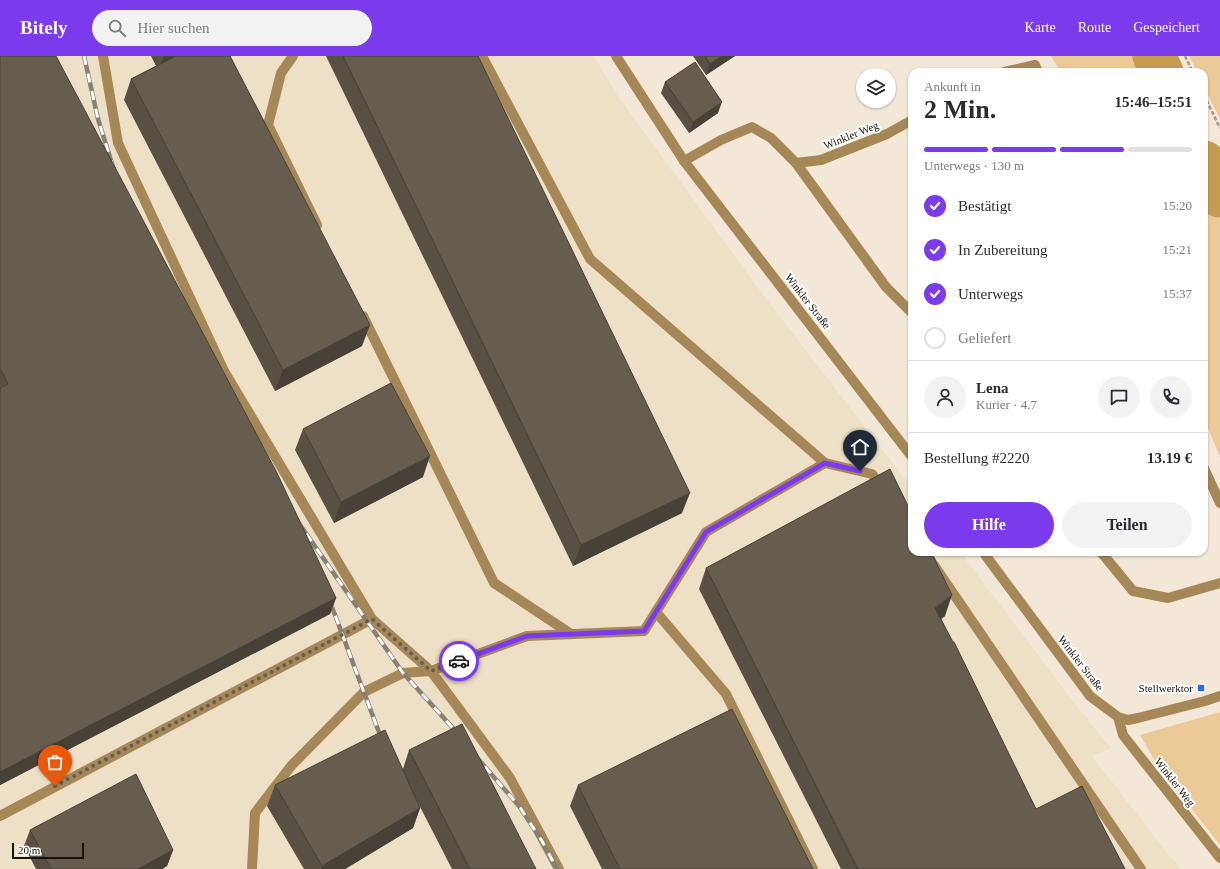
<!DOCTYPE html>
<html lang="de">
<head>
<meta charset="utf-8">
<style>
	:root { --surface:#fff; --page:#f2f2f3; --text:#2b2b33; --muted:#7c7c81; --line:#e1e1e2; --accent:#7c3aed }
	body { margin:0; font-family:Georgia,serif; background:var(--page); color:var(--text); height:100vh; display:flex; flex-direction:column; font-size:15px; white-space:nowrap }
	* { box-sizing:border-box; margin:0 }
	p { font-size:13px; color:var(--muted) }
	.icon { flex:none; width:22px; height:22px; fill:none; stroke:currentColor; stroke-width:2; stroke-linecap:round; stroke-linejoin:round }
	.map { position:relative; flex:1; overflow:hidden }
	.side { position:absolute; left:908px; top:12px; width:300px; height:488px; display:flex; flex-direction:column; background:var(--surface); border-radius:12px; box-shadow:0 1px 3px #0004 }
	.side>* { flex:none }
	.tools { position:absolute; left:856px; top:12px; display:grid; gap:8px }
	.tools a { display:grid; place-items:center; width:40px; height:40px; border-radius:50%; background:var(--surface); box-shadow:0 1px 3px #0004; font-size:20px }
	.scale { position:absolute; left:12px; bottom:10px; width:72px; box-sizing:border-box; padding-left:4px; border:2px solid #16120c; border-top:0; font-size:11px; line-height:14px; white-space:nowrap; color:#16120c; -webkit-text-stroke:3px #fff; paint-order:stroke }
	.pin { position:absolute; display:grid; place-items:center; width:34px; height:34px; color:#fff; margin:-41px -17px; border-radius:50% 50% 50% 0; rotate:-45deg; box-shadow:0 0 4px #0007 }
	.pin .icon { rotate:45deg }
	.courier { position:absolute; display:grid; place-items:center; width:40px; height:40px; margin:-20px; border:3px solid #7c3aed; border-radius:50%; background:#fff; color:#222; box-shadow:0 1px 5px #0007 }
	.headline em { font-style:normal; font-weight:700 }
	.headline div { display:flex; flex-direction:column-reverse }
	.headline { display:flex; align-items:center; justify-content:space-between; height:68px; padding:0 16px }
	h1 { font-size:26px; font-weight:700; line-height:30px }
	.bar { display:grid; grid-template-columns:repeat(4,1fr); gap:6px 4px; align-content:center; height:48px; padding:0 16px }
	.bar i { height:5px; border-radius:3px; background:var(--line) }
	.bar .active { background:var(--accent) }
	.bar p { grid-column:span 4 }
	.line { display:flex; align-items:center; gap:10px; padding:0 16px; border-top:1px solid var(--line) }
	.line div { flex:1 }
	.round { display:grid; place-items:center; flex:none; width:42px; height:42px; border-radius:21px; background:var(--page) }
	ol { padding:0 16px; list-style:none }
	li { display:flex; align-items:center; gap:12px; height:44px }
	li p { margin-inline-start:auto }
	li .icon { padding:4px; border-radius:50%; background:var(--accent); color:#fff; stroke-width:4 }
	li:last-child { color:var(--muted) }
	li i { width:22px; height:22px; border:2px solid var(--line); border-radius:50% }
	.button { display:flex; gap:8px; margin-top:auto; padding:8px 16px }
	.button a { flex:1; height:46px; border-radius:24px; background:var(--accent); color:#fff; font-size:16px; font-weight:700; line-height:46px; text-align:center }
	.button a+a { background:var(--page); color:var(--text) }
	header { display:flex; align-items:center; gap:24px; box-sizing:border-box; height:56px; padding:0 20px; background:var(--accent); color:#fff }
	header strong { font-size:19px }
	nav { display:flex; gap:22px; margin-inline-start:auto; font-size:14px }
	.search { width:280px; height:36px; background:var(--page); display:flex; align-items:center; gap:10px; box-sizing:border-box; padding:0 14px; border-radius:22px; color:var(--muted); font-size:15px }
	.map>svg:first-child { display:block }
</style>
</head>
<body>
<header>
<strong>Bitely</strong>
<div class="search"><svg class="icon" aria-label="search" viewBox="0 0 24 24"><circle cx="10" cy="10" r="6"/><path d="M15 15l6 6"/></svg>Hier suchen</div>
<nav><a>Karte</a><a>Route</a><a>Gespeichert</a></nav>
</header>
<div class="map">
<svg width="1220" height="813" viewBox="0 0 1220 813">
	<rect width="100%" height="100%" fill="#f3e8d7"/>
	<polygon fill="#eedfc7" points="0,0 594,0 617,39 764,240 912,432 912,496 960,496 1079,653 1111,692 1092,700 1167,797 1181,813 0,813"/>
	<g fill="#ebca97">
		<polygon points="1051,0 1145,0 1153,16 1061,16"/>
		<polygon points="1189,0 1220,0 1220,63 1204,31 1204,16 1197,16"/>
		<polygon points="1204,129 1220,164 1220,401 1204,362"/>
		<polygon points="1220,656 1220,789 1160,713 1140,679"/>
	</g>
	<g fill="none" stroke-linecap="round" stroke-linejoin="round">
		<g stroke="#c59a51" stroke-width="43">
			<polyline points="1154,0 1162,16"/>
			<polyline points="1204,106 1220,140"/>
		</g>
		<g stroke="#a49c8f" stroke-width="2.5" stroke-dasharray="4 2" stroke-linecap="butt">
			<polyline points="1185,0 1193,16"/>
			<polyline points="1204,39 1220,72"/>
		</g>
		<g stroke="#a68858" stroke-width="10">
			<polyline points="103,0 118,87 224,315 372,563 431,615"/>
			<polyline points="293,0 281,17 268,69 317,169"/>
			<polyline points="482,0 590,203 825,407"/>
			<polyline points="363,260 494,527 571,578"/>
			<polyline points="925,496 1141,813"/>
			<polyline points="656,556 726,638 813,813"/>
			<polyline points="0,760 372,563"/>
			<polyline points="252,813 255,757 291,710 364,636 403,617 431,615"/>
			<polyline points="559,813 510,722 431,615 527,580 644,575 706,476 825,407 872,418 883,433"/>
		</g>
		<g stroke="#a68858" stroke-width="10">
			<polyline points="616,0 684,105 912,401"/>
			<polyline points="1004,16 1035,9 1038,16"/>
			<polyline points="684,105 721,84 752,71 771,82 796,107 886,231 912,257"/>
			<polyline points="796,107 821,104 887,78 912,64"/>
			<polyline points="1204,412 1220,447"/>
			<polyline points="983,496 1090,640 1118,661 1128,664 1138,662 1205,645 1220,640"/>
			<polyline points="1101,496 1133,535 1168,542 1220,527"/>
			<polyline points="1118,661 1123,679 1220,802"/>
		</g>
		<defs>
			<g id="rail">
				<polyline points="84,0 98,63 114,114"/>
				<polyline points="296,463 403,617 461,681"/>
				<polyline points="329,543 383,687"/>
				<polyline points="473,697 519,750 542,785 557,813"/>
			</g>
		</defs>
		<use href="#rail" stroke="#878074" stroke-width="4.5"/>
		<use href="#rail" stroke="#fff" stroke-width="3" stroke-dasharray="9" stroke-linecap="butt"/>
	</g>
	<g fill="#595044">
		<polygon points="0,0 336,542 330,558 0,729"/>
		<polygon points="151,0 230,0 362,290 275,335 124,44 131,23 156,10"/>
		<polygon points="326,0 478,0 682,457 573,510"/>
		<polygon points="693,0 735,0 706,19"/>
		<polygon points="665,26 718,57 689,77 661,37"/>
		<polygon points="303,373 423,421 334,467 295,394"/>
		<polygon points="706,512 945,560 941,563 1036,753 1125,813 841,813 699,533"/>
		<polygon points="409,694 536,813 452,813 416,743 420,752 413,772 345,813 304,813 267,750 275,729 403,713"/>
		<polygon points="578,729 813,813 602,813 570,750"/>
		<polygon points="30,774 173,794 167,810 162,813 36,813 24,790"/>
	</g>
	<g fill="#484137">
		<polygon points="164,0 190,0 158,15"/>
		<polygon points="722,0 735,0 706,19 710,8"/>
		<polygon points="722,46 718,57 689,77 693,66"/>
		<polygon points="370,269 362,290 275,335 283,314"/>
		<polygon points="430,400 423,421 334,467 341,446"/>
		<polygon points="690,437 682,457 573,510 581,489"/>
		<polygon points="952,539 945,560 927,572 935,552"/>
		<polygon points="336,542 330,558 0,729 0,716"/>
		<polygon points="420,752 413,772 345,813 321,813 322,810"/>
		<polygon points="173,794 167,810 162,813 138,813"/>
	</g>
	<g fill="#675d4f" stroke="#484137">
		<polygon points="0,0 56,0 276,415 336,542 0,716 0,332 8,328 0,312"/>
		<polygon points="176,0 230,0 370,269 283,314 131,23"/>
		<polygon points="343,0 478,0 690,437 581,489"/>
		<polygon points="705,0 722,0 710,8"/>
		<polygon points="695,6 722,46 693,66 665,26"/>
		<polygon points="391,327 430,400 341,446 303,373"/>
		<polygon points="890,413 912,458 912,496 931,496 952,539 935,552 953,586 954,586 1036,753 1082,730 1125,813 858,813 706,512"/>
		<polygon points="732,653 813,813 620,813 578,729"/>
		<polygon points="462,668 536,813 470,813 409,694"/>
		<polygon points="385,674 420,752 322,810 275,729"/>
		<polygon points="136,718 173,794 138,813 51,813 30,774"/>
	</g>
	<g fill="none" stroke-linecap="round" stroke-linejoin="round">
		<polyline stroke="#635d53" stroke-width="4" stroke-dasharray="0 7.2" points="55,730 372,563 431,615 459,605"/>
		<polyline stroke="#7c3aed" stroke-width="5" points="459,605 527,580 644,575 706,476 825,407 860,415"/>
	</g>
	<rect fill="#246fdb" stroke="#fff" stroke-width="1.5" x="1197" y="628" width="8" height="8" rx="2"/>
	<g text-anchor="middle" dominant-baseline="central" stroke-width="4" stroke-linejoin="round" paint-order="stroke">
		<g font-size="11" fill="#16120c" stroke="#fff">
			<text transform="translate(851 79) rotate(-22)">Winkler Weg</text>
			<text transform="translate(808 245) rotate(52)">Winkler Straße</text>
			<text transform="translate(1081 607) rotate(52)">Winkler Straße</text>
			<text transform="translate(1175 726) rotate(52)">Winkler Weg</text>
		</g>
		<g font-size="11" fill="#16120c" stroke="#fff" text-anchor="end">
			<text x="1193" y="632">Stellwerktor</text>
		</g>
	</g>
</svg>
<div class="tools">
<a><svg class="icon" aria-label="layers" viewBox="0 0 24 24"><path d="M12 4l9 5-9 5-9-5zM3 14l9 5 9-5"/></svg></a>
</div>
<div class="scale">20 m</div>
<div class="pin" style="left:55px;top:730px;background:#ea580c"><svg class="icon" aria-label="bag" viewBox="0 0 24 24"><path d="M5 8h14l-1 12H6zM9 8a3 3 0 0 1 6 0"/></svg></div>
<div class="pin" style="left:860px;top:415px;background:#1f2937"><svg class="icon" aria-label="home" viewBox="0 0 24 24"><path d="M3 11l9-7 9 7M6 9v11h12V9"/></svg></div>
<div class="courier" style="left:459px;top:605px"><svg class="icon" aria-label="car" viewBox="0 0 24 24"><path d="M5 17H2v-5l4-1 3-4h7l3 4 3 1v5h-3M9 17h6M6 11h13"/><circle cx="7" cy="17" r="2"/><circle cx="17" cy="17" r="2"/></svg></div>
<section class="side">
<div class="headline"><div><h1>2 Min.</h1><p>Ankunft in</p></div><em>15:46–15:51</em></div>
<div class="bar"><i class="active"></i><i class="active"></i><i class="active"></i><i></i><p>Unterwegs · 130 m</p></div>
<ol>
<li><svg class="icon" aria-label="check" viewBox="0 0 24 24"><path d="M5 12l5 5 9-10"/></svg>Bestätigt<p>15:20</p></li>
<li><svg class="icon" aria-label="check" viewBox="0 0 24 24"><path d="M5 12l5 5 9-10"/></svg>In Zubereitung<p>15:21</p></li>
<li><svg class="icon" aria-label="check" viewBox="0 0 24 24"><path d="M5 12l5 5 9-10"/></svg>Unterwegs<p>15:37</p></li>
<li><i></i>Geliefert</li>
</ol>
<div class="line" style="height:72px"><a class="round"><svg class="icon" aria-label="person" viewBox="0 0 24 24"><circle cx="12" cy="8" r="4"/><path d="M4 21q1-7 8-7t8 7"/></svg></a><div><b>Lena</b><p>Kurier · 4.7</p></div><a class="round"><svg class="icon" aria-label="chat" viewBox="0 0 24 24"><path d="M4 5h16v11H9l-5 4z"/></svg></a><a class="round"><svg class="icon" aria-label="phone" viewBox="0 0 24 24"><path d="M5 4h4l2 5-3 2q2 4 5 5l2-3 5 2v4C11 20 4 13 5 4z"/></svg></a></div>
<div class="line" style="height:52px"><div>Bestellung #2220</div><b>13.19 €</b></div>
<div class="button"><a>Hilfe</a><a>Teilen</a></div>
</section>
</div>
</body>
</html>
